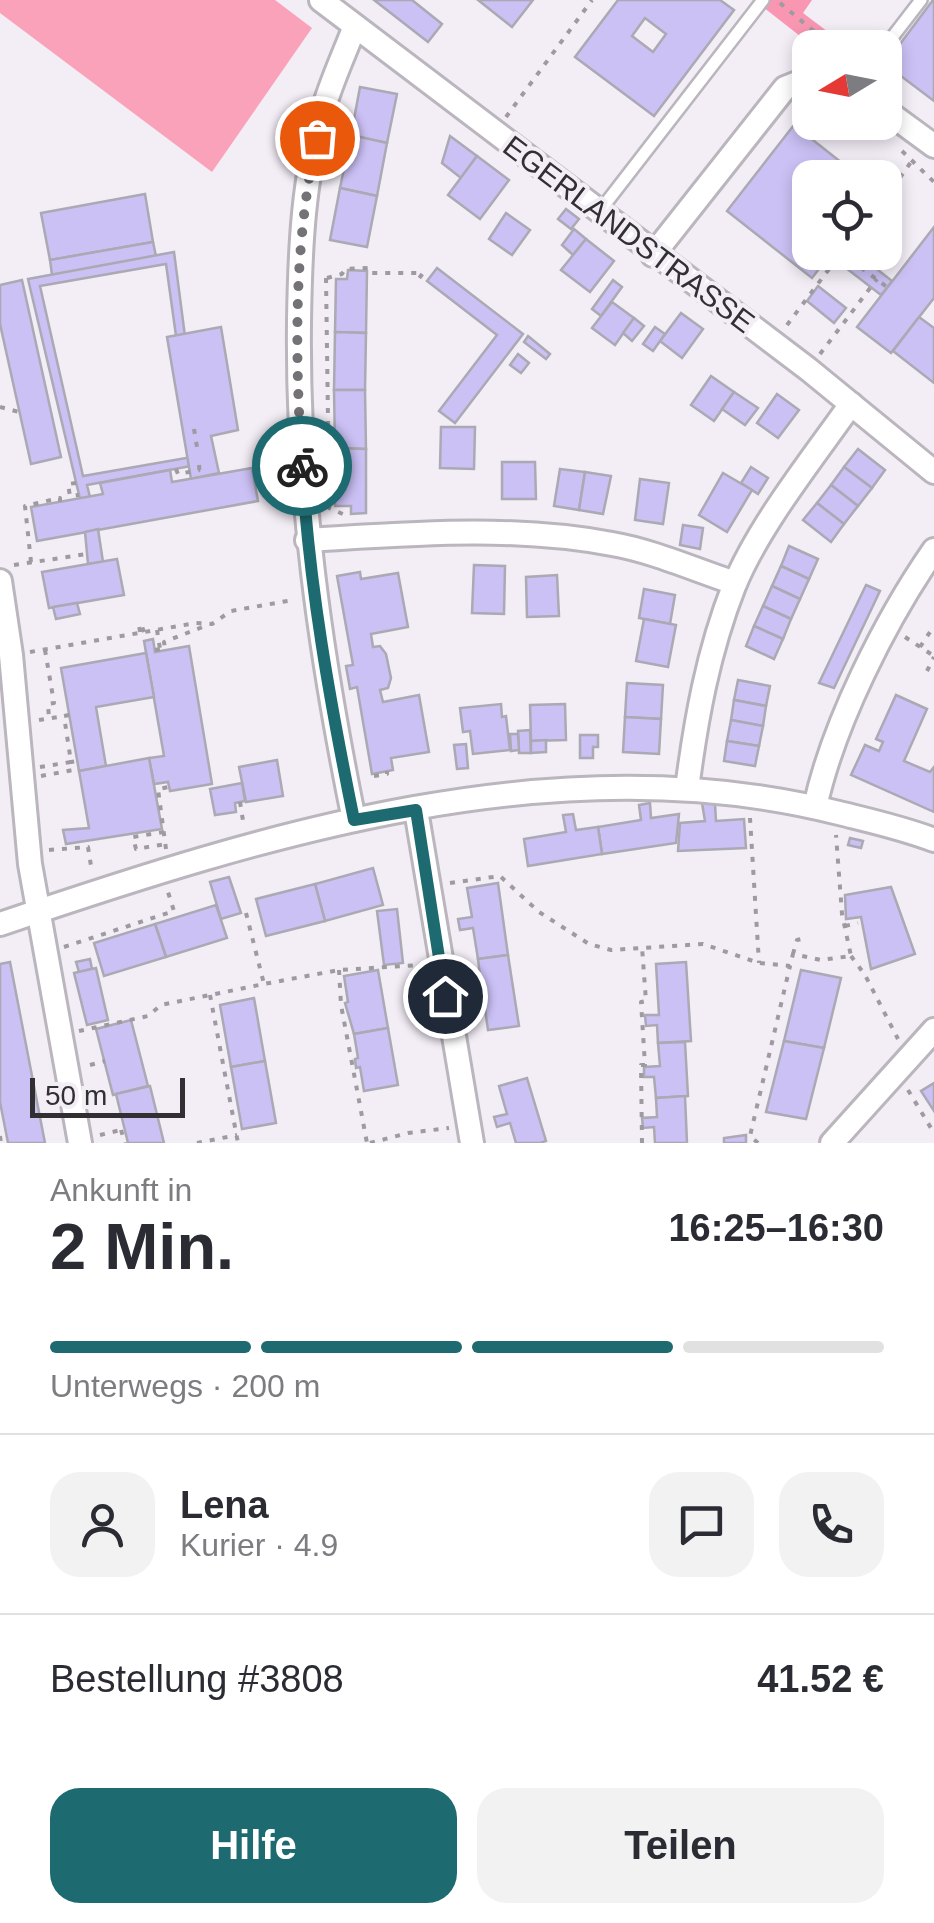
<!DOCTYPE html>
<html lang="de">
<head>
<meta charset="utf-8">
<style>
	:root { --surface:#fff; --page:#f2f2f3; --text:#2b2b33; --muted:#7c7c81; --line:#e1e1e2; --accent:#1e6a71 }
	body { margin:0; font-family:Arial,sans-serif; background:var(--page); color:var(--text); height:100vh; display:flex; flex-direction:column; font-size:38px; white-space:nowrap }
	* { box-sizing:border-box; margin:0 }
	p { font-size:32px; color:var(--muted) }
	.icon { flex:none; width:55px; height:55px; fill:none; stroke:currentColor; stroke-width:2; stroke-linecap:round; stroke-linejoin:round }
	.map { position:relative; height:1143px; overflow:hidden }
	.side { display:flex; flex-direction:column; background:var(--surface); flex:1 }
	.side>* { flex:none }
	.needle { width:65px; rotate:260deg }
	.fabs { position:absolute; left:792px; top:30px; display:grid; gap:20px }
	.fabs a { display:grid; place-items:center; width:110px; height:110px; border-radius:20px; background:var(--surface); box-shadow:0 5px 15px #0003; font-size:50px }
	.scale { position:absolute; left:30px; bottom:25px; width:155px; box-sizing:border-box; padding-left:10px; border:5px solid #312f32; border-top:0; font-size:28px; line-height:35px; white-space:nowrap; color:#312f32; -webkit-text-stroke:8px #f3edf6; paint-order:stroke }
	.pin { position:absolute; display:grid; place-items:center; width:85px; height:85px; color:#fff; margin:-42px; border:5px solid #fff; border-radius:50%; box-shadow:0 2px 10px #0007 }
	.courier { position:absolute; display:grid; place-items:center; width:100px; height:100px; margin:-50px; border:8px solid #1e6a71; border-radius:50%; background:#fff; color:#222; box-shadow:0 2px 12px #0007 }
	.headline em { font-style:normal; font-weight:700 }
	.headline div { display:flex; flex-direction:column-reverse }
	.headline { display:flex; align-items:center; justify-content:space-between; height:170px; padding:0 50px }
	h1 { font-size:65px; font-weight:700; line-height:75px }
	.bar { display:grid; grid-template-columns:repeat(4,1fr); gap:15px 10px; align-content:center; height:120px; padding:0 50px }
	.bar i { height:12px; border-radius:8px; background:var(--line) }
	.bar .current { background:var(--accent) }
	.bar p { grid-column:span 4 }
	.line { display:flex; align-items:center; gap:25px; padding:0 50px; border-top:2px solid var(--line) }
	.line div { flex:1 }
	.round { display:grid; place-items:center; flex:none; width:105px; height:105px; border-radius:30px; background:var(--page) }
	.primary-button { display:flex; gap:20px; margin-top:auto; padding:20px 50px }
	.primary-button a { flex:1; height:115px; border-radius:30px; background:var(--accent); color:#fff; font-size:40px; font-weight:700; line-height:115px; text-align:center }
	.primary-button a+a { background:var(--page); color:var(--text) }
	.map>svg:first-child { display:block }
</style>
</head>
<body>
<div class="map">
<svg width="934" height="1143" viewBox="0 0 934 1143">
	<rect width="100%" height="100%" fill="#f3edf6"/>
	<polygon fill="#f9a2ba" points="0,0 275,0 312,28 212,172 0,13"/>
	<polygon fill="#f997b3" points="754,0 812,0 803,13 848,47 814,47"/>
	<g fill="#cbc1f5" stroke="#aba9b3" stroke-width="2.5" fill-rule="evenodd">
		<polygon points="374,0 412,0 442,24 428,42"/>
		<polygon points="478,0 533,0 512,27"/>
		<path d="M618,0H720L734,10L654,116L575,57ZM645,18L666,34L653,52L632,36Z"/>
		<polygon points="933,0 934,0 934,101 885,64"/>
		<polygon points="360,87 397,94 387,143 351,135"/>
		<polygon points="794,125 861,178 810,178 810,252 832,252 812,278 727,211"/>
		<polygon points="351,135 387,143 377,196 340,188"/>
		<polygon points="450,136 477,156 461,178 442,163"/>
		<polygon points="477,156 509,180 480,219 448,195"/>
		<polygon points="340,188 377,196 367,247 330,240"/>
		<polygon points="145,194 153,242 50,260 41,213"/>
		<polygon points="566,209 579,219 571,229 558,219"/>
		<polygon points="506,213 530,230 512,255 489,239"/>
		<polygon points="934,227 934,298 891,353 857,327"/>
		<polygon points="574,229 586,239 573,255 562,245"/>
		<polygon points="586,239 614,261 590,292 561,270"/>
		<polygon points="153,242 156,256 52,275 50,260"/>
		<polygon points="174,252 197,428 189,429 166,264 40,286 83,476 192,457 191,448 199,447 202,464 87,485 90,497 80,499 28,279"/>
		<polygon points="832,252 855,252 892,281 881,295 829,255"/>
		<polygon points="437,268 523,334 455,423 439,411 497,335 427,281"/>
		<polygon points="348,270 367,271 366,333 335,332 336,279 347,279"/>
		<polygon points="22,280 61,457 31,464 0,324 0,285"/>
		<polygon points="613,280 622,287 601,316 592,309"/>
		<polygon points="818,286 846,308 834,323 807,301"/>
		<polygon points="612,302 634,318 615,345 592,328"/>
		<polygon points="681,313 703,329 682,358 660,341"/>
		<polygon points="919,317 934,328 934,383 893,351"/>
		<polygon points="634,318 644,326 632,341 623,333"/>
		<polygon points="221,327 238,430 211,436 219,473 191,479 167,337"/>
		<polygon points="655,327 665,334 653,351 643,344"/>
		<polygon points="335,332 366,333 365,390 334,390"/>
		<polygon points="528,336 550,354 546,359 524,342"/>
		<polygon points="518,354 529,363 521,373 510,365"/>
		<polygon points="711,376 734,392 714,421 691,405"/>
		<polygon points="334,390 365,390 366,449 335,448"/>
		<polygon points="734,392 758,408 745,425 722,409"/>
		<polygon points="777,394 799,410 778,438 757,423"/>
		<polygon points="441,427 475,427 474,469 440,468"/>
		<polygon points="335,448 366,449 366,513 351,514 351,506 335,506"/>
		<polygon points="858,449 885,470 872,488 844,467"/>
		<polygon points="502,462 535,462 536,499 502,499"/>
		<polygon points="751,467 768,478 758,494 741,483"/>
		<polygon points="844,467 872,488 858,506 831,485"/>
		<polygon points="252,468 258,501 37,541 31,507 103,494 100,483 170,470 172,482"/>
		<polygon points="560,469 585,472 579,510 554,506"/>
		<polygon points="585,472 611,476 603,514 579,510"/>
		<polygon points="723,473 752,490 727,532 699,515"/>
		<polygon points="640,479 669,483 663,524 635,520"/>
		<polygon points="831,485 858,506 844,524 817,503"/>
		<polygon points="817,503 844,524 831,542 803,520"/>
		<polygon points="683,525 703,528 700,549 680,545"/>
		<polygon points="98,529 103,562 88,564 85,532"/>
		<polygon points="789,546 818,559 809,579 781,566"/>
		<polygon points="117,559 124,595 49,608 42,572"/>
		<polygon points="474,565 505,566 504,614 472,613"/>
		<polygon points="781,566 809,579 800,599 772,586"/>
		<polygon points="360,572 361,579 398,573 408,627 371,634 373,647 380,646 386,654 391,678 388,688 380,690 383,702 419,695 429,752 391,758 393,770 372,774 357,687 350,689 346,666 353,665 337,576"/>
		<polygon points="557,575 559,616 527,617 526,577"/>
		<polygon points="866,585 880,591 834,688 819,683"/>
		<polygon points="772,586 800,599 791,619 763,606"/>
		<polygon points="644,589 675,595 670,624 639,618"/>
		<polygon points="77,603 80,614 56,619 53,607"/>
		<polygon points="763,606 791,619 783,639 754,626"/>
		<polygon points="644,619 676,625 668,667 636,661"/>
		<polygon points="754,626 783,639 774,659 746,646"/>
		<polygon points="153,639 155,652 189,646 212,784 170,791 168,782 154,784 149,758 164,756 144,641"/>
		<polygon points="146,653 154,697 96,707 106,766 79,771 61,668"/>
		<polygon points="738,680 770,686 766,706 734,700"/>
		<polygon points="627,683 663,685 661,719 625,717"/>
		<polygon points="896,695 927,709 904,761 930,772 934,767 934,812 851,775 865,745 879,751 883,742 876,739"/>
		<polygon points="734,700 766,706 763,726 731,720"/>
		<polygon points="501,704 502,717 506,716 510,750 473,754 470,731 463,732 460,708"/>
		<polygon points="565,704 566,740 531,741 530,705"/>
		<polygon points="625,717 661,719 659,754 623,752"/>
		<polygon points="731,720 763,726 759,746 727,741"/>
		<polygon points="530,730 531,753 519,753 518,731"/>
		<polygon points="510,734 518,734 519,750 511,751"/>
		<polygon points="580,735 598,735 598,747 593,747 593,758 580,758"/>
		<polygon points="546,740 546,752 531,753 531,741"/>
		<polygon points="727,741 759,746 755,766 724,761"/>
		<polygon points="466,744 468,768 457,769 454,745"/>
		<polygon points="149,758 162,829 66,844 63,830 89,828 79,771"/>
		<polygon points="277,760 283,796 246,802 239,767"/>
		<polygon points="242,783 245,801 235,803 236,812 215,815 210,789"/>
		<polygon points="650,803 651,818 679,814 676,843 602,854 598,827 641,820 639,805"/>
		<polygon points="702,803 715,804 716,821 744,819 746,848 678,851 680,823 705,821"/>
		<polygon points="573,814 576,830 598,827 602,854 528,866 524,839 566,832 563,815"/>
		<polygon points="850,838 863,841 861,848 848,845"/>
		<polygon points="373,868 383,905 325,921 315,884"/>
		<polygon points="229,877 241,913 221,919 210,882"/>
		<polygon points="498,883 508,955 478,959 473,928 460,930 458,919 472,917 467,888"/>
		<polygon points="315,884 325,921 266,936 256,899"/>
		<polygon points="891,887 915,954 871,969 861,917 846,919 845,895"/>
		<polygon points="216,905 227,938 166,957 155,924"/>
		<polygon points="397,909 403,963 384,965 377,911"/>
		<polygon points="155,924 166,957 104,976 94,943"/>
		<polygon points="508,955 519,1026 488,1030 483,995 469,997 468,985 481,983 478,959"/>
		<polygon points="90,959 92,969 79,972 76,962"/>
		<polygon points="10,962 45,1143 8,1143 0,1102 0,964"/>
		<polygon points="686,962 691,1041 658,1043 657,1025 646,1026 645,1015 659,1015 656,964"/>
		<polygon points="96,968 108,1020 87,1025 74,973"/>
		<polygon points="378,970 388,1028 354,1034 345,1003 348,1002 344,976"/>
		<polygon points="801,970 841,978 824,1048 784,1041"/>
		<polygon points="254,998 265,1061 231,1067 220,1005"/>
		<polygon points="131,1020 148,1086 113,1095 96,1029"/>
		<polygon points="388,1028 398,1085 364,1091 360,1067 356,1068 355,1059 358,1058 354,1034"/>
		<polygon points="784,1041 824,1048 806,1119 766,1112"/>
		<polygon points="685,1042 688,1096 656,1098 654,1077 644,1077 644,1067 660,1066 658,1043"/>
		<polygon points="265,1061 276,1123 242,1129 231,1067"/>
		<polygon points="527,1078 546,1141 540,1143 516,1143 510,1123 497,1127 494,1117 507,1114 499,1086"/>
		<polygon points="934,1083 934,1111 921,1091"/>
		<polygon points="150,1086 164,1143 128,1143 116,1094"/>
		<polygon points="685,1096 687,1143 655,1143 654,1127 643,1128 642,1118 657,1117 656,1098"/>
		<polygon points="746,1135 746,1143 724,1143 724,1138"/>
	</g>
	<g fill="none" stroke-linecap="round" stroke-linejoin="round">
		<defs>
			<g id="lane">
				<polyline points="884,48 921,0"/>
				<polyline points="599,212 763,0"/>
			</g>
			<g id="street">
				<polyline points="321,0 808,369 934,472"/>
				<polyline points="885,110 934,146"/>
				<polyline points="653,255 785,88 810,78"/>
				<path d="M307,540C409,534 511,525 612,544C653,551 695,570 735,583"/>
				<polyline points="0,581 11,655 30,864 80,1143"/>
				<path d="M687,789C696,719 708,652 734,586C759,525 813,458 851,404"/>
				<path d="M815,807C833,724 886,619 934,550"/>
				<polyline points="416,810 472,1143"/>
				<path d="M354,820C320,653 297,493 299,322C300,249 303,175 325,104C333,78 345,52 355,26"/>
				<path d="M0,924C266,834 558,742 839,813C871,821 903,828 934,840"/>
				<polyline points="832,1143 934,1030"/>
			</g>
		</defs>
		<use href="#lane" stroke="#bbb5be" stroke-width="16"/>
		<use href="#street" stroke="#bbb5be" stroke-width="28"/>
		<g stroke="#9e9aa0" stroke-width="4" stroke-dasharray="5 8" stroke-linecap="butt">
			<polyline points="780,3 834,48"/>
			<polyline points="506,117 592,0"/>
			<polyline points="902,151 934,182"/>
			<polyline points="885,199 911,162"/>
			<polyline points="840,252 887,287"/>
			<polyline points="326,278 329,490"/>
			<polyline points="327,278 342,274 345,269 368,268 370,273 423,273 415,284"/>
			<polyline points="787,325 841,253"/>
			<polyline points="820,354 877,279"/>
			<polyline points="0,407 19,412"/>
			<polyline points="194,429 197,447"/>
			<polyline points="199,465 200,477"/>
			<polyline points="176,469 178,474 200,470"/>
			<polyline points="76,483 68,484 70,496 79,495"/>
			<polyline points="329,505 329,508 345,515"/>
			<polyline points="31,562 25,506 60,498 60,502"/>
			<polyline points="14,565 87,554"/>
			<polyline points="157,630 160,649"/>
			<polyline points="140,632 139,625 141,624 144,632"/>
			<polyline points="905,637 934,656"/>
			<polyline points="920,647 934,626"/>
			<polyline points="45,650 54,703 48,704 49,719"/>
			<polyline points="155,650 165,648 164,642 205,626"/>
			<polyline points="30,652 196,623 212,624 231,611 293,600"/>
			<polyline points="927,671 934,657"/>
			<polyline points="39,720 64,716"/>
			<polyline points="40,767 71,762 64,716 69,715"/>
			<polyline points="41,776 73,770 71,762 77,761"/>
			<polyline points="374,776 387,774 387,771"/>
			<polyline points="240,802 244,827"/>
			<polyline points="750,818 759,963"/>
			<polyline points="164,832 133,837 136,849 166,844"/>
			<polyline points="166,849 158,789 169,787"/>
			<polyline points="49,850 88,847 92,872"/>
			<polyline points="450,883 500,876 539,912 589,944 611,950 703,944 759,963 790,966 793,954 821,960 851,956 842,914 836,835"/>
			<polyline points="246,913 264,984"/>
			<polyline points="845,926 858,923"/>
			<polyline points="64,947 174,911 168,892"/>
			<polyline points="793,954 797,940 806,938"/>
			<polyline points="851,956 865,975 898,1039"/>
			<polyline points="339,970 341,1005 367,1143"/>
			<polyline points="210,995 238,1143"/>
			<polyline points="79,1031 148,1016 161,1005 264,984 339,970 420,965"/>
			<polyline points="90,1065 105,1061"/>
			<polyline points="908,1090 934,1133"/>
			<polyline points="121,1130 125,1143"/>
			<polyline points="100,1135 125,1129"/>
			<polyline points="0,1136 1,1143"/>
			<polyline points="197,1143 237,1135"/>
			<polyline points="370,1143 408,1133 449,1128"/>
			<polyline points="642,1143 641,1065 645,1065 641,1002 646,1001 642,947"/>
			<polyline points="758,1143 750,1136 790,966"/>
		</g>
		<use href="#lane" stroke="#fff" stroke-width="11"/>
		<use href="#street" stroke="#fff" stroke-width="22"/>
	</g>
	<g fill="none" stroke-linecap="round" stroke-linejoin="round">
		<path stroke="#757277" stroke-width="10" stroke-dasharray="0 18" d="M302,466C295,357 293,245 317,138"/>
		<path stroke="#1e6a71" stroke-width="12" d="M302,466C309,586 330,702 354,820L416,810L445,996"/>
	</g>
	<g text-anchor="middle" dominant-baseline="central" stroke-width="8" stroke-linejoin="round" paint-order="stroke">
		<g font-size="30" fill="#312f32" stroke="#f3edf6">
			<text transform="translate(629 234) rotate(37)">EGERLANDSTRASSE</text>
		</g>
	</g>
</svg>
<div class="fabs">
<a><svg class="needle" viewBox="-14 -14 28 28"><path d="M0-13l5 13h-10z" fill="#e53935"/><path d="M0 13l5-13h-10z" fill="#7c7c81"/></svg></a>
<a><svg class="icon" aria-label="locate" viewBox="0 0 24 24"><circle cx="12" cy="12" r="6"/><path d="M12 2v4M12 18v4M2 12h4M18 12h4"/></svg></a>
</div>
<div class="scale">50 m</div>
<div class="pin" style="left:317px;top:138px;background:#ea580c"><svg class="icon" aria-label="bag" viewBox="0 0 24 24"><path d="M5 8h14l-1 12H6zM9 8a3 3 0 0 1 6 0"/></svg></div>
<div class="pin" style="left:445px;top:996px;background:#1f2937"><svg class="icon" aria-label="home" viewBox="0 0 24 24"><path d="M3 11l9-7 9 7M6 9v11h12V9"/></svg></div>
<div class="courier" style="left:302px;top:466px"><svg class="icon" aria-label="bike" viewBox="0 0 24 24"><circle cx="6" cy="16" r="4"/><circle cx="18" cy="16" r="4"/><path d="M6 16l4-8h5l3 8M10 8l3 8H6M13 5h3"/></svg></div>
</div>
<section class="side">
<div class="headline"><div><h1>2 Min.</h1><p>Ankunft in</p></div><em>16:25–16:30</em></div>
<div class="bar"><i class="current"></i><i class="current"></i><i class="current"></i><i></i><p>Unterwegs · 200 m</p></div>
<div class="line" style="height:180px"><a class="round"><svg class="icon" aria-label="person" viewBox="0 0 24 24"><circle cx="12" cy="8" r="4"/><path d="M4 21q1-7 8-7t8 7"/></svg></a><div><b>Lena</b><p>Kurier · 4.9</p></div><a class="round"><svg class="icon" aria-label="chat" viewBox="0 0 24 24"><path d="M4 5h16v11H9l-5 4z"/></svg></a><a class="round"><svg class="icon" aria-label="phone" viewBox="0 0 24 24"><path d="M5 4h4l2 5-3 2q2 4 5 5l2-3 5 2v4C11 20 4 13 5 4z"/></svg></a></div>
<div class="line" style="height:130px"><div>Bestellung #3808</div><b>41.52 €</b></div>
<div class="primary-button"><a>Hilfe</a><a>Teilen</a></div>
</section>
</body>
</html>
